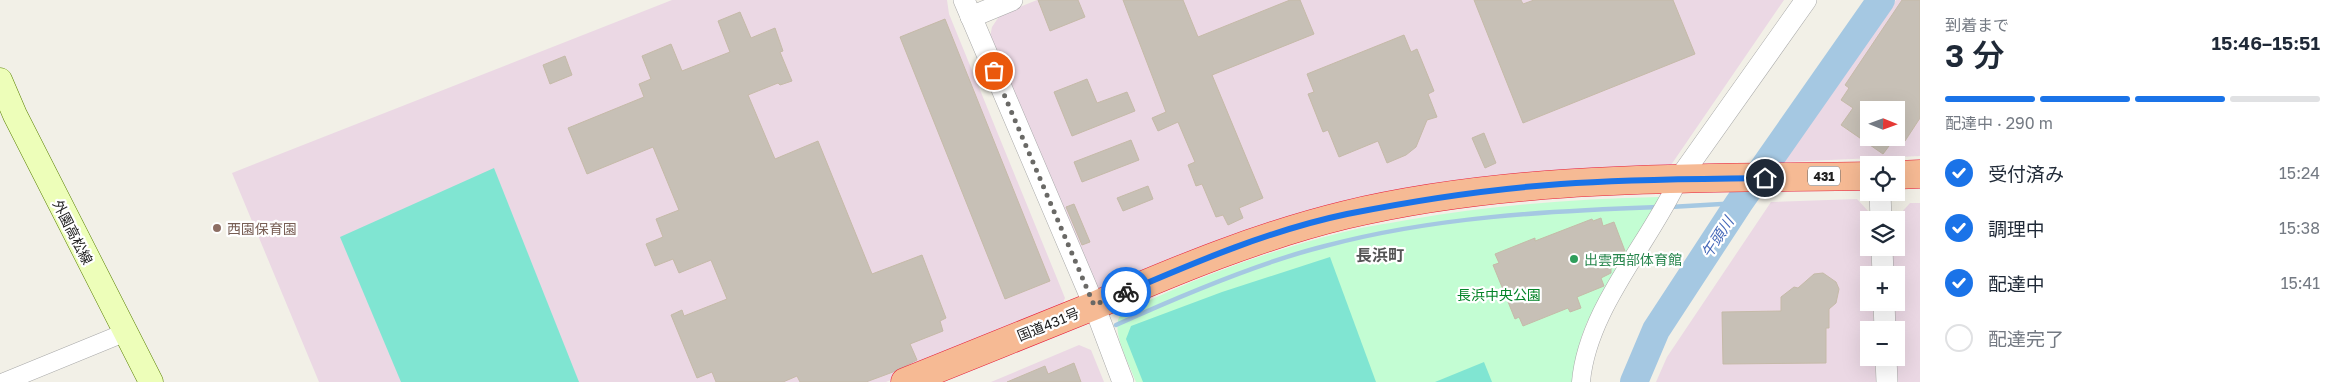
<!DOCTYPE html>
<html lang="ja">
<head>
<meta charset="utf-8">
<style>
	:root { --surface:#fff; --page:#f6f6f7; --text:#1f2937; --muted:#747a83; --line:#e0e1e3; --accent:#1a73e8 }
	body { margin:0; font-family:"Golos Text","Noto Sans JP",sans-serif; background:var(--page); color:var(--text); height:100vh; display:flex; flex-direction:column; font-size:19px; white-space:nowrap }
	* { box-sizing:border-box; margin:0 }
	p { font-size:16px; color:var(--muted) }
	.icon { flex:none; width:28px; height:28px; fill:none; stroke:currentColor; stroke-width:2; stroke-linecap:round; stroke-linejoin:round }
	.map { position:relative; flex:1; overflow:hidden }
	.drawer { display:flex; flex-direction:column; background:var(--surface); width:425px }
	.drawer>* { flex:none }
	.needle { width:32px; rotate:91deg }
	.controls { position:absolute; left:1860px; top:101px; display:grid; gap:10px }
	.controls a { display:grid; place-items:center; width:45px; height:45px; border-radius:0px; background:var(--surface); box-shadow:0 5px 20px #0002; font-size:25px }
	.pin { position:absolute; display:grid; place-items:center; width:42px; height:42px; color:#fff; margin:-21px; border:2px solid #fff; border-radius:50%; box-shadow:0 1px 5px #0007 }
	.courier { position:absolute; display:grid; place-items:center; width:50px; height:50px; margin:-25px; border:4px solid #1a73e8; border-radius:50%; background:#fff; color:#222; box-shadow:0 1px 6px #0007 }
	.head em { font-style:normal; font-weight:600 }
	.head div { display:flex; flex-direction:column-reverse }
	.head { display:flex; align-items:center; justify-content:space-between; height:85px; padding:0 25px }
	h1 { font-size:32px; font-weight:600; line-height:38px }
	.bar { display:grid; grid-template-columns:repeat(4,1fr); gap:8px 5px; align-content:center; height:60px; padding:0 25px }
	.bar i { height:6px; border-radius:4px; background:var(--line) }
	.bar .active { background:var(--accent) }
	.bar p { grid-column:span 4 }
	ol { padding:0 25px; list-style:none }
	li { display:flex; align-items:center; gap:15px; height:55px }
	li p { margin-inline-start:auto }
	li .icon { padding:5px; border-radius:50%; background:var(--accent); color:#fff; stroke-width:4 }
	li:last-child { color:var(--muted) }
	li i { width:28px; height:28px; border:2px solid var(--line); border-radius:50% }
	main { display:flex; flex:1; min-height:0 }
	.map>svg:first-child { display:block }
</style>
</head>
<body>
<main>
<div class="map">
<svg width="1920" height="382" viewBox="0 0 1920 382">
	<rect width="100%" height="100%" fill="#f2f0e7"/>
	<g fill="#ebd8e4" fill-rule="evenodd">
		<polygon points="672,0 947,0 949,14 1065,298 1060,310 886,382 319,382 232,173"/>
		<polygon points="1037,0 1784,0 1671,165 1396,197 1105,295 1091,287 989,42 992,27 1000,15"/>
		<path d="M1896,0H1920V156L1784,162ZM1869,110H1896V138H1869Z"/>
		<polygon points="1857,199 1869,212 1869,248 1871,248 1872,275 1869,275 1869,302 1873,303 1874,330 1869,330 1869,358 1875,358 1876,382 1656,382 1667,357 1771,202"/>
		<polygon points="1910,203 1920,203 1920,382 1897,382 1894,303 1896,302 1896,275 1892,275 1891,248 1896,248 1895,220"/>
		<polygon points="1079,345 1091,350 1104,382 991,382"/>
	</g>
	<path fill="#c3fdd3" d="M1659,197L1663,201L1587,322L1581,338L1574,382H1136C1130,365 1109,329 1121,314C1191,279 1265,252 1340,233C1362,227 1385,224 1407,220C1492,205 1573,199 1659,197Z"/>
	<g fill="#80e5d2">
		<polygon points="494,168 579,382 401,382 340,237"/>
		<polygon points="1330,257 1376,382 1143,382 1126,339 1131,326 1222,292"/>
		<polygon points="1484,362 1492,382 1435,382"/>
	</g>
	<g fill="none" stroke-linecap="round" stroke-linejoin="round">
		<g stroke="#a5c8e2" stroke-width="4.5">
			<polyline points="1670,207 1739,203"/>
			<path d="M1116,325C1180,296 1257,263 1325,246C1434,217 1547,211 1659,207"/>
		</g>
		<polyline stroke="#a5c8e2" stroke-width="28" points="1634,382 1656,330 1739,203 1881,0"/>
	</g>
	<g fill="#c7c0b6" stroke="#c5baa8">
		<polygon points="1038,0 1078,0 1085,17 1050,31"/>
		<polygon points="1123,0 1183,0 1198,37 1290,0 1300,0 1314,34 1212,75 1263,198 1239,208 1243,218 1228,225 1223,215 1216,217 1202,184 1196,186 1188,165 1195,162 1178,122 1158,131 1152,118 1166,112"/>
		<polygon points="1474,0 1521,0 1523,4 1534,0 1673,0 1695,54 1523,123"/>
		<polygon points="1902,0 1920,0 1920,118 1905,141 1896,135 1896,110 1869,110 1869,138 1895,138 1883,154 1841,125 1853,108 1841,100 1849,88 1845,85"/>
		<polygon points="740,12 751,38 775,28 783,51 780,52 792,81 780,85 778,83 748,95 775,159 818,141 872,274 922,255 946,318 940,321 943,331 910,344 917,360 893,372 866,382 800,382 797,376 783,382 716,382 712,372 697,378 671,315 682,310 684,316 727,299 711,260 679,273 673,259 655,266 646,244 663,237 656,219 679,210 653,147 587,174 568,128 644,97 639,84 651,79 642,56 671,44 682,71 730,52 718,21"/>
		<polygon points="945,19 1050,281 1005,299 900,37"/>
		<polygon points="1404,35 1411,52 1417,49 1434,91 1428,94 1437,117 1427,120 1416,147 1406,155 1387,163 1378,141 1339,157 1328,130 1323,132 1308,94 1314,92 1307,74"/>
		<polygon points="565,56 572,75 550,84 543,65"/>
		<polygon points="1087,79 1097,103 1127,92 1135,111 1072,136 1054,92"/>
		<polygon points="1484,133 1496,163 1485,168 1472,138"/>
		<polygon points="1131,140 1139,160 1082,182 1074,162"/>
		<polygon points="1148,186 1153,199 1123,211 1117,198"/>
		<polygon points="1074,204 1090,242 1082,245 1066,207"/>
		<polygon points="1601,218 1603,226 1614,222 1625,251 1613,256 1617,264 1611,267 1611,273 1601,278 1604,286 1577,297 1581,308 1570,312 1568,308 1523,326 1519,317 1515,319 1493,265 1499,263 1495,254 1535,238 1535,241 1592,219 1593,221"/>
		<polygon points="1823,273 1836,282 1839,289 1836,303 1829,309 1829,328 1826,328 1826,363 1723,364 1722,312 1781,311 1781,297 1794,287 1798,288 1814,274"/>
		<polygon points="1074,363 1081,382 1007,382 1045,366 1048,374"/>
	</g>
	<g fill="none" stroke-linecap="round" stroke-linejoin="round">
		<defs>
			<g id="minor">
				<polyline points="4,382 124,333"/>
				<path d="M1581,382C1587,310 1648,245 1679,179"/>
			</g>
			<g id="tertiary">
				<polyline points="964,0 1094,305 1123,382"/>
				<polyline points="971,17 1012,0"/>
				<polyline points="1679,179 1806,0"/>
				<polyline points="1880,192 1881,220"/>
				<polyline points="1882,248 1883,275"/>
				<polyline points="1884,302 1885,330"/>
				<polyline points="1886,358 1887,382"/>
			</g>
			<polyline id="secondary" points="0,80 15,115 151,382"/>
			<g id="trunk">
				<polyline points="1896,175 1920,174"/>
				<path d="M905,382C969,356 1032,331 1096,305C1177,270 1259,236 1345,215C1516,174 1695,179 1869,176"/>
			</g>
		</defs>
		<use href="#minor" stroke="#a8a8a8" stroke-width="19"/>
		<use href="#tertiary" stroke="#a8a8a8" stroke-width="22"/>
		<use href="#secondary" stroke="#598000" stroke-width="25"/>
		<use href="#trunk" stroke="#e71c3a" stroke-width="29"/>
		<use href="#minor" stroke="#fff" stroke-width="18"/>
		<use href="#tertiary" stroke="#fff" stroke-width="21"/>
		<use href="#secondary" stroke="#edfeb9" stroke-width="24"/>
		<use href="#trunk" stroke="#f6ba94" stroke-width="28"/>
	</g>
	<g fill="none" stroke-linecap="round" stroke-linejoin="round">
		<polyline stroke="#6a6966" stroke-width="5" stroke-dasharray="0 9" points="994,71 1094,305 1126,292"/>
		<path stroke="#1a73e8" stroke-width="6" d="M1126,292C1198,261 1271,230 1347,214C1417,200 1489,189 1561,184C1629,179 1697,179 1765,178"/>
	</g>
	<circle fill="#8d6e63" stroke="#fff" stroke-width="2" cx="217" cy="228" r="5"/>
	<circle fill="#2e9e5b" stroke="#fff" stroke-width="2" cx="1574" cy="259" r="5"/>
	<g text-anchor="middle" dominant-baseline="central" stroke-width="4.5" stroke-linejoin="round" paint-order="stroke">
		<rect fill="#fff" stroke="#646464" stroke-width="1" x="1808" y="166.5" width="32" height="19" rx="4"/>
		<g font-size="12" font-weight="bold" fill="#212121">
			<text x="1824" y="176">431</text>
		</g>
		<g font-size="14" fill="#785e54" stroke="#fff" text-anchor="start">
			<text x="227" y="228">西園保育園</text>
		</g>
		<g font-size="14" fill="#212121" stroke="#fff">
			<text transform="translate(73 232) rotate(63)">外園高松線</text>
			<text transform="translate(1048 324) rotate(-22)">国道431号</text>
		</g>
		<g font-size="14" fill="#27864d" stroke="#fff" text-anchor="start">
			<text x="1584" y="259">出雲西部体育館</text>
		</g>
		<g font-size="14" fill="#058428" stroke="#fff">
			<text x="1499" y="294">長浜中央公園</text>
		</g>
		<g font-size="15" font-style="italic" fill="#4568b8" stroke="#fff">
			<text transform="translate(1717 237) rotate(-57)">午頭川</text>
		</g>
		<g font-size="16" font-weight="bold" fill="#545454" stroke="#fff">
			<text x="1380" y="255">長浜町</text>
		</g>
	</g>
</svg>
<div class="controls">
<a><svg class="needle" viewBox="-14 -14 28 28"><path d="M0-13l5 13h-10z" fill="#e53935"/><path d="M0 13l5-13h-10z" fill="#747a83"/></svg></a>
<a><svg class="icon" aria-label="locate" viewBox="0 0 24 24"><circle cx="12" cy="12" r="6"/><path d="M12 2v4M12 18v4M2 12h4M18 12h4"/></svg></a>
<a><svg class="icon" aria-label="layers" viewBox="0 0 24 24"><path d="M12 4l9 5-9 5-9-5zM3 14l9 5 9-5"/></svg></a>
<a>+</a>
<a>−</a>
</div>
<div class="pin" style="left:994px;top:71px;background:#ea580c"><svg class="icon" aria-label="bag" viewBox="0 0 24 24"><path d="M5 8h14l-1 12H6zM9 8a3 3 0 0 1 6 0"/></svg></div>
<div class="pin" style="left:1765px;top:178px;background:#1f2937"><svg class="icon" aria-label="home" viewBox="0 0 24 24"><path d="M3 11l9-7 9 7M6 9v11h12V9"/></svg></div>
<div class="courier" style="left:1126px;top:292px"><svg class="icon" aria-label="bike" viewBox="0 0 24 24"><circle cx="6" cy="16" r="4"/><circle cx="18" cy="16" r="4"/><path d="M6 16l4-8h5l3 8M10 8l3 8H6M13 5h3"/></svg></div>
</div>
<section class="drawer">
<div class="head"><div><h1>3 分</h1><p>到着まで</p></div><em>15:46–15:51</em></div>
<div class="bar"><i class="active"></i><i class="active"></i><i class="active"></i><i></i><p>配達中 · 290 m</p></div>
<ol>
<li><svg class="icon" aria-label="check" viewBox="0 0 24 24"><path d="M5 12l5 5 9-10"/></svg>受付済み<p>15:24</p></li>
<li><svg class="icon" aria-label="check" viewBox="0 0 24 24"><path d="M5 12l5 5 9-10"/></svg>調理中<p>15:38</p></li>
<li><svg class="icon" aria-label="check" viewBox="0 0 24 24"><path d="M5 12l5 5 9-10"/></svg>配達中<p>15:41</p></li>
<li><i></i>配達完了</li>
</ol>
</section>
</main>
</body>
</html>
